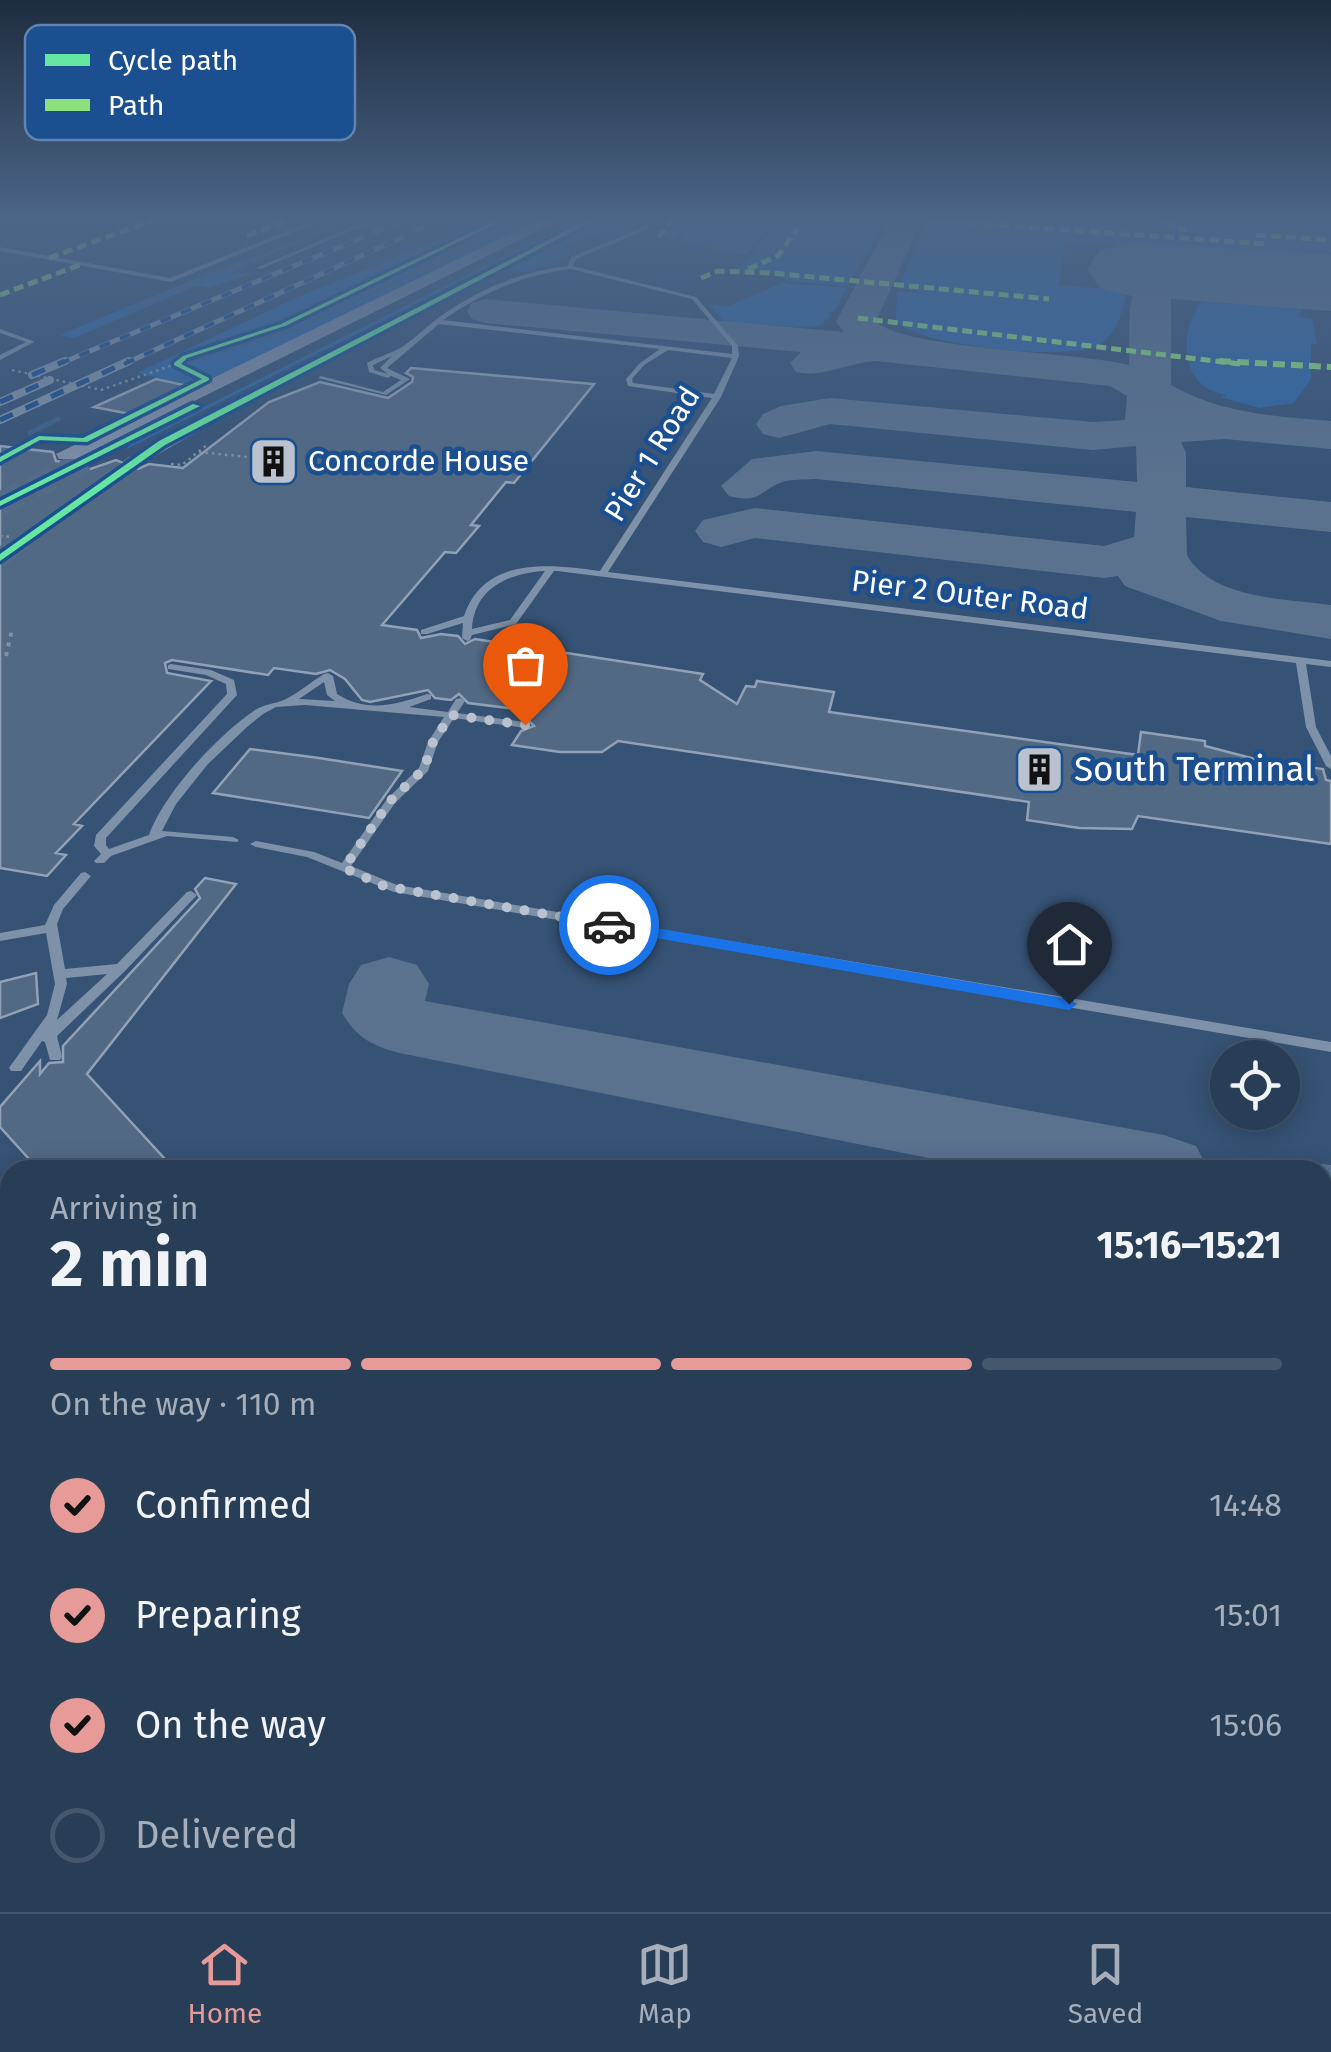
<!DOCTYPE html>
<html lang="en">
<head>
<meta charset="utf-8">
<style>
	:root { --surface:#283e57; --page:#344961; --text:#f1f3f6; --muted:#a5aeba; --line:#44576d; --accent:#e69b98 }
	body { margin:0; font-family:"Fira Sans",sans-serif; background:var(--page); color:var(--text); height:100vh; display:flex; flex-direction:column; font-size:38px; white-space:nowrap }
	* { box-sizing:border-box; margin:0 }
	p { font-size:32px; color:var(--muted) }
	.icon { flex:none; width:55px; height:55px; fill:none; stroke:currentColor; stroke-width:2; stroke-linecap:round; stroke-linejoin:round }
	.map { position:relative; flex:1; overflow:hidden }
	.panel { position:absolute; left:0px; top:1160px; width:1332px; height:752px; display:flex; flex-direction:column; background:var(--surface); border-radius:30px 30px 0 0; box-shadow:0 5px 25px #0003,0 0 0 2px var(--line) }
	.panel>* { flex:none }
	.buttons { position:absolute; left:1210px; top:1040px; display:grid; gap:20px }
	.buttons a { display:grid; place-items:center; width:90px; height:90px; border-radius:50%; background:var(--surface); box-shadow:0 5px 25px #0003,0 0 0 2px var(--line); font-size:50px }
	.pin { position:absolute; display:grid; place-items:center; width:85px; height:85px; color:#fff; margin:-102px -42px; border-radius:50% 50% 50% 0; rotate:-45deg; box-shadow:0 0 10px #0007 }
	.pin .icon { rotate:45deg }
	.courier { position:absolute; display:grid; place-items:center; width:100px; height:100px; margin:-50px; border:8px solid #1a73e8; border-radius:50%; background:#fff; color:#222; box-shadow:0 2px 12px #0007 }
	.summary em { font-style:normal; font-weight:700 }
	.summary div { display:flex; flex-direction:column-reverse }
	.summary { display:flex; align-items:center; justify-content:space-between; height:170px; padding:0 50px }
	h1 { font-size:65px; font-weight:700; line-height:75px }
	.bar { display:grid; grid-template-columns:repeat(4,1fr); gap:15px 10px; align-content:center; height:120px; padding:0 50px }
	.bar i { height:12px; border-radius:8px; background:var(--line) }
	.bar .current { background:var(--accent) }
	.bar p { grid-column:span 4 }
	ol { padding:0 50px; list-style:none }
	li { display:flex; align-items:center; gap:30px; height:110px }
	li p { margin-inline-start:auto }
	li .icon { padding:10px; border-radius:50%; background:var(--accent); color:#111; stroke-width:4 }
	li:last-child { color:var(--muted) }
	li i { width:55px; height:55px; border:5px solid var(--line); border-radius:50% }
	.tab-bar { display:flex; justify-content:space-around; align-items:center; height:140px; border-top:2px solid var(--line); background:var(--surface); font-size:28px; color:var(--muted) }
	.tab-bar a { display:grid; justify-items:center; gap:5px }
	.tab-bar .current { color:var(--accent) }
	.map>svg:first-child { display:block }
</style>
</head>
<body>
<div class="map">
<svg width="1331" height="1912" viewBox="0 0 1331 1912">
	<rect width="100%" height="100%" fill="#365274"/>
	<g fill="#2f66a5">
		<polygon points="493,218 545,218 195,386 137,373 298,297"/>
		<polygon points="581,218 588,218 127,449 128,445"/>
		<polygon points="607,218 643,218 643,222 630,231 620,230 626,232 623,234 600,229 603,231 567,245 564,249 572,254 526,272 507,270"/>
		<polygon points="681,218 886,218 848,286 787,281 780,274 738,269 774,228 768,228 746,255 702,246 717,236 700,245 679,241 695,221 673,240 660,237"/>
		<path d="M928,218H1010L1007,226L1011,227L1015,218H1331V261L1073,242L1065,246L1058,285L1127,291C1122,311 1118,333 1099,345C1070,362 917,346 896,321L897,291L931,295L899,287Z"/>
		<polygon points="237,262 248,265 228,274 270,272 247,275 209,288 196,286 74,338 59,335"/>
		<polygon points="782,283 847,288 835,310 827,314 832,315 821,325 809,327 725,323 709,304 726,307"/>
		<path d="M1206,297L1304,306L1298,316L1312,319L1317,344H1311V379L1294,403L1260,408L1220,397L1226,396C1222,393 1218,393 1213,391C1176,376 1182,319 1206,297Z"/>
	</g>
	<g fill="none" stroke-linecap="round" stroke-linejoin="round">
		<g stroke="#3b618d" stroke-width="4">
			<polyline points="253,260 353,218"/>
			<polyline points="126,312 244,263"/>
			<polyline points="181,363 301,327 529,218"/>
		</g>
		<g stroke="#3b618d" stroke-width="5">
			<polyline points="181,363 187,361"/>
			<polyline points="30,433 58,419"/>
		</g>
		<g fill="#5a728e" fill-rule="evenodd">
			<path d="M891,218H923L876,321C900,349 1078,352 1129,365C1130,344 1127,315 1133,295C1147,256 1240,263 1271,270L1276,278L1271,286L1187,288L1171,297V385C1222,414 1274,416 1331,421V449L1225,439L1181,442L1186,453V487L1331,502V532L1186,517L1187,555C1211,599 1287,599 1331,605V639L1221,621L1125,586L1118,576L1104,578L755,538L721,547L703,542L695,531L703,520L755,508L1104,546L1134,537L1136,512L816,479C806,480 791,479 782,482C757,492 761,504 729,496L721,486L752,459L816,451L1137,482L1136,446L1093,450L830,424L779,438L763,434L756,424L763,414L781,406L830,398L1093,422L1125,420L1127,396L1110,386L875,361C848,363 822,378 796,372L790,363L801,352L486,323L472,319L467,311L472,303L486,299L844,332L836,322Z"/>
			<path d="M389,957L417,965L429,984L425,1001L1164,1135L1196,1146L1209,1170H989L399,1053C371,1045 357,1038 342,1013L349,984L361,965Z"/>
			<polygon points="1322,1164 1331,1165 1331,1237 1322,1236 1322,1170 1303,1170"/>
		</g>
		<polygon fill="#5a728e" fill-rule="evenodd" points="1132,242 1331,255 1331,311 1132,296 1100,288 1087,269 1100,250"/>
	</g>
	<g fill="#526984" stroke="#92a2b6" stroke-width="2.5">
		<polygon points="411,368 594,384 514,483 506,482 471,525 479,526 456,553 445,552 382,625 417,630 421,638 441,634 458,636 465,644 475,639 703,674 700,680 737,704 746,686 755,687 757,681 834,692 829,712 1138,755 1141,732 1205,741 1205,746 1255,759 1323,769 1326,780 1331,781 1331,844 1138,816 1132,829 1079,828 1027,820 1029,802 618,741 602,752 560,752 512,745 521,731 534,726 528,720 533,711 468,703 459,694 451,700 435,698 428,690 370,702 362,700 345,679 330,670 316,674 274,668 268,675 172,660 165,663 167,673 211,681 74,824 82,826 56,853 66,855 47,876 0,868 0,446 53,452 56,461 78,463 82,472 116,460 138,469 149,464 183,468 269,402 320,382 388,398 412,382 413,377 406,373"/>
		<polygon points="156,379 188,386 130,414 94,407"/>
		<polygon points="250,749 319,758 402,771 369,818 213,793"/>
		<polygon points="205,878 236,884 87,1074 175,1170 39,1170 0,1127 0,1107 40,1061 40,1074 49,1063 63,1062 63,1046 200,898 195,889"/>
		<polygon points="36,973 38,1004 0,1018 0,982"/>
	</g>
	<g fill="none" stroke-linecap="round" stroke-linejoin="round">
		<polyline stroke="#546c89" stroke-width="15" stroke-dasharray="15 8" stroke-linecap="butt" points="16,547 134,462"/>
		<polyline stroke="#546c89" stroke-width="19" stroke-dasharray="19 10" stroke-linecap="butt" points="0,558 19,544"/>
		<polyline stroke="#546c89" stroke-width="24" stroke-dasharray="24 12" stroke-linecap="butt" points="0,504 94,457"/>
		<g stroke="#7d92a8" stroke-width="2.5" stroke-dasharray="2.5 4" stroke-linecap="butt">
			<polyline points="12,370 101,390 176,364"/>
			<polyline points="199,452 248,457"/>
			<polyline points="171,464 182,465 208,444"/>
			<polyline points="0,536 12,537"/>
		</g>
		<polyline stroke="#7d92a8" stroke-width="4" stroke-dasharray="4 6" stroke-linecap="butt" points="6,656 12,629"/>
		<g fill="#7d92a8" fill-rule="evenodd">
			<polygon points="320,218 328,218 171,282 0,251 0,247 170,278"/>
			<polygon points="374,218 381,218 261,269 256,268"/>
			<path d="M648,218H654L648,229L576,259L573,266L696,297L738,346L739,356L721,397L608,572L1331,661V667L1306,664L1316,727L1331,756V769L1326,766L1306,727L1296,663L557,571H554L516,624L472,635L470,640L467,641L462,638L463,623L427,634H421V630L464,616C484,556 550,564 600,571L712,398L628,386L626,379L640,363L660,349L439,324L387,368L410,379L386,395L318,378L321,376L383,392L401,380L391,376L388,378L369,372L367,363C378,357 392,353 402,347C417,337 430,323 445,313C483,288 522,271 568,266L571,257L644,227ZM570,269L692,299L732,346V354L443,320C482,293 523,275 570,269ZM668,350L732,358L714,394L633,383L632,379L644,365ZM392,356L380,368L388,374L374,370L373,365ZM545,571L510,620L472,629C474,588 509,573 545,571Z"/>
			<polygon points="0,329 33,341 34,342 0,360 0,355 26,342 0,333"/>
			<path d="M171,664L211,670L234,680L237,695L106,838V845L109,849L149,835C164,793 218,735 255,710C265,704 274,704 284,700C297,694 311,682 324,674L328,673L333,676L337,694C366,713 396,705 427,694L431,695V699L409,707L448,712L456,699L460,698L465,701L457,713L525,722L530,725L525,728L454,718L438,742L428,771L395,803L351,866L397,885L1331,1042V1052L394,892L307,857L256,847L250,844L256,841L314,852L342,863L387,799L419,768L428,742L444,717L305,705L276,707L263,714L247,727L208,764L176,804L162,831L233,837L239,840L237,842L167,836L111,856L104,863H96L94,861L101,854L94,846L96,835L227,694L226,684L206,675L168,669V665ZM324,682L327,695L335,701L299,699Z"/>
			<path d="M85,872L91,876L63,909L57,924L65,969L117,964L187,892L191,891L197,895L125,971L57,1036L62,1057L60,1060H50L45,1042L42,1041L21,1071H11L9,1068L11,1065L47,1015L55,984L46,933L0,941V933L45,925L54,905L81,873ZM107,974L57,1020L67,984L66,978Z"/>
			<polygon points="0,1312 10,1316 10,1330 0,1326"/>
			<polygon points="561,1902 585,1902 589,1912 566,1912"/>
		</g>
		<polygon fill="#7d92a8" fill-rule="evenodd" points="587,218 600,218 253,400 139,465 126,462 243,394"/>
		<polygon fill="#7d8ea7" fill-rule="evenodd" points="543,218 564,218 77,459 59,459 56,454"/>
		<defs>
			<g id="rail-far1">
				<polyline points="59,364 402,221"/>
				<polyline points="124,364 444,218"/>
			</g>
			<g id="rail">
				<polyline points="32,375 65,361"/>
				<polyline points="0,402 50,380"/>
				<polyline points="0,420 129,361"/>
			</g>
		</defs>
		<use href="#rail-far1" stroke="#7e92a7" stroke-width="5"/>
		<use href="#rail" stroke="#7e92a7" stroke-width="8"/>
		<use href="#rail-far1" stroke="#1b4f8f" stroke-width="4" stroke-dasharray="11" stroke-linecap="butt"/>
		<use href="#rail" stroke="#1b4f8f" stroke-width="5" stroke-dasharray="14" stroke-linecap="butt"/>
		<g stroke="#8de07e" stroke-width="5" stroke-dasharray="10 5" stroke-linecap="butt">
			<polyline points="895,218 1268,244"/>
			<polyline points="1150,218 1186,230"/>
			<polyline points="1256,235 1331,240"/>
			<polyline points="247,236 293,218"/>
			<polyline points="658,237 676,218"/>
			<polyline points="49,258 160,218"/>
			<polyline points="748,269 778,256 798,228"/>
			<polyline points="701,278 718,271 771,273 1049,299"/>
			<polyline points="0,295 82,264"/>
			<polyline points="858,318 1240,364"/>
		</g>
		<polyline stroke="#8de07e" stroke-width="6" stroke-dasharray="12 6" stroke-linecap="butt" points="1219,361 1331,367"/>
		<defs>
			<g id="cycleway">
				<polygon points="501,218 508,218 285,326 187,358 181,364 209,378 209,380 87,442 40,440 0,462 0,457 39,436 83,438 202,379 174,365 174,363 183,356 281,324"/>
				<polygon points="591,218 598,218 165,445 0,561 0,554 159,441"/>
				<polygon points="193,404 200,406 0,506 0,501"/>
			</g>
		</defs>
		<use href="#cycleway" stroke="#1b4f8f" stroke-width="7"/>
		<use href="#cycleway" fill="#66e7a1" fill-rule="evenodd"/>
	</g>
	<linearGradient id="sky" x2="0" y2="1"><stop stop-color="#1e2d40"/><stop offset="0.45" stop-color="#4c6688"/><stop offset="1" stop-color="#4c6688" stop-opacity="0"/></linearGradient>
	<rect width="1331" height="486" fill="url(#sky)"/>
	<polygon fill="#1a73e8" points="609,920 1069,999 1077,1004 1069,1010 604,929 601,925"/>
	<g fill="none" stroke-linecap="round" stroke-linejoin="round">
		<polyline stroke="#b9c2ce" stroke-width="10" stroke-dasharray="0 18" points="525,725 451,715 433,742 424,769 390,801 344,868 384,886 609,925"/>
	</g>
	<defs>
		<symbol id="building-square" viewBox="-11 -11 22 22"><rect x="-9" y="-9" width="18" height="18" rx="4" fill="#b9c2ce" stroke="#1b4f8f"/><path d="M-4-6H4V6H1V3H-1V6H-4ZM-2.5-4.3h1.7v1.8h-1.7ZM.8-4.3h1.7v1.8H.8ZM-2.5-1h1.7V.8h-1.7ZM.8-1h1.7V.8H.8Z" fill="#111"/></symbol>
	</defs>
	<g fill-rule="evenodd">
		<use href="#building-square" x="246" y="434" width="55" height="55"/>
		<use href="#building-square" x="1012" y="742" width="55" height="55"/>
	</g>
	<g text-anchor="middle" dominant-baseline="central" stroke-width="9" stroke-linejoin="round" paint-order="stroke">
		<g font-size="30" fill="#fff" stroke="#1b4f8f">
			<text transform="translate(652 454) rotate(-58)">Pier 1 Road</text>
			<text transform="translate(970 595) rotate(7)">Pier 2 Outer Road</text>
		</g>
		<g font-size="30" fill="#fff" stroke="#1b4f8f" text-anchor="start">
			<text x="308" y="461">Concorde House</text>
		</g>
		<g font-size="35" fill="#fff" stroke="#1b4f8f" text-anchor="start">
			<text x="1074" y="769">South Terminal</text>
		</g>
	</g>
	<rect x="25" y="25" width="330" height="115" rx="15" fill="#1b4f8f" stroke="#5f84b1" stroke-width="2.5"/>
	<rect x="45" y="54" width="45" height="12" fill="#66e7a1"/>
	<rect x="45" y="99" width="45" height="12" fill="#8de07e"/>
	<g font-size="28" fill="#fff">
		<text x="108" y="70">Cycle path</text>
		<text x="108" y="115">Path</text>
	</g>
</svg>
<div class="buttons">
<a><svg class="icon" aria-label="locate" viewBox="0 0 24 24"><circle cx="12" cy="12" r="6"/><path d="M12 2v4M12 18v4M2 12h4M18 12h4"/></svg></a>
</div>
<div class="pin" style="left:525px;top:725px;background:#ea580c"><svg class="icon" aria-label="bag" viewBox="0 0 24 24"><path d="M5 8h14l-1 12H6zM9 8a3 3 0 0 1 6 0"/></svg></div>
<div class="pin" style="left:1069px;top:1004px;background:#1f2937"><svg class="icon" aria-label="home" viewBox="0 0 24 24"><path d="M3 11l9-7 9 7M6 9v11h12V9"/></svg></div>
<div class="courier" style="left:609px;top:925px"><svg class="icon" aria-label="car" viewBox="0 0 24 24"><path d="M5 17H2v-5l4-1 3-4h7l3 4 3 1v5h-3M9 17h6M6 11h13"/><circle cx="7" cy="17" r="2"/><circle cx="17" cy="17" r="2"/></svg></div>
<section class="panel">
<div class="summary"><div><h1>2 min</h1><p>Arriving in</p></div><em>15:16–15:21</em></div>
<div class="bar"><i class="current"></i><i class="current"></i><i class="current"></i><i></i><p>On the way · 110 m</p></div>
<ol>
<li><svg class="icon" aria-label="check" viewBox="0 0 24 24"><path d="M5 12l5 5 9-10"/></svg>Confirmed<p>14:48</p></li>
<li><svg class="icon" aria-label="check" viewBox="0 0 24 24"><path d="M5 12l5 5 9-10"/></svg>Preparing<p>15:01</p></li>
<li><svg class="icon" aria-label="check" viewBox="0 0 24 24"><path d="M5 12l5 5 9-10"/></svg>On the way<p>15:06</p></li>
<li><i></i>Delivered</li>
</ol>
</section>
</div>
<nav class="tab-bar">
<a class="current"><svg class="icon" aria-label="home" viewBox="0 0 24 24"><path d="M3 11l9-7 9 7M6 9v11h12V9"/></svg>Home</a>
<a><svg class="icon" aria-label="map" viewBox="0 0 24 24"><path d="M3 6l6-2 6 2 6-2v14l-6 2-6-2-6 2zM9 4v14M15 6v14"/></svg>Map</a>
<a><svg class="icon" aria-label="saved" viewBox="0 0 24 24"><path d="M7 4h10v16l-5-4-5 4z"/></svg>Saved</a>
</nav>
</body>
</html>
